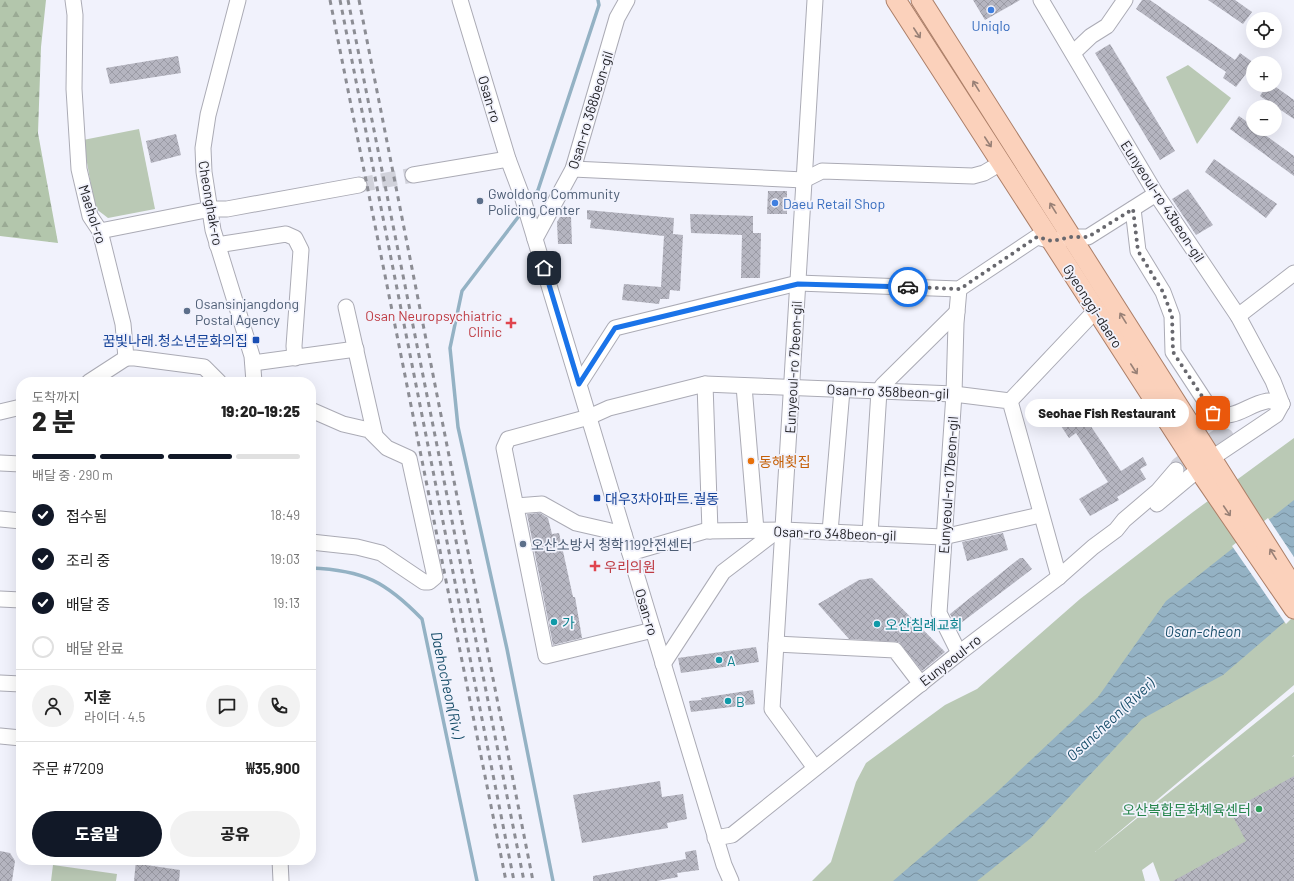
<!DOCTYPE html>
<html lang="ko">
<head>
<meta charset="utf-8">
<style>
	:root { --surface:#fff; --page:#f2f2f2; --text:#222; --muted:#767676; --line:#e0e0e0; --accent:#111827 }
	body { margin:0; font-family:Barlow,"Noto Sans KR",sans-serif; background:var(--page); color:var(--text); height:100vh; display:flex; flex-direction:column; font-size:15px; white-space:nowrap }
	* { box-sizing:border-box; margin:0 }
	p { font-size:13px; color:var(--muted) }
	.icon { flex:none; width:22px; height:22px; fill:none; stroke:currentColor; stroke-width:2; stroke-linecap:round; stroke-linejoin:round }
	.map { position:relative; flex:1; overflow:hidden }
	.panel { position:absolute; left:16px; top:377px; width:300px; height:488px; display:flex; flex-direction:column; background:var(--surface); border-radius:16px; box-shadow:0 4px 16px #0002 }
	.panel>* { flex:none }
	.tools { position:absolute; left:1246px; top:12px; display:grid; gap:8px }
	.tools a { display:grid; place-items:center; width:36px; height:36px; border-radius:50%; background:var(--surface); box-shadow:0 4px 16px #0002; font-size:20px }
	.pin { position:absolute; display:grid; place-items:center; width:34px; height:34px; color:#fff; margin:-17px; border-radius:8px; box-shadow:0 2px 6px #0006 }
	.courier { position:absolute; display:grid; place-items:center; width:40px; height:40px; margin:-20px; border:3px solid #1a73e8; border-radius:50%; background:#fff; color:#222; box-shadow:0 1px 5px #0007 }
	.bubble { position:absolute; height:28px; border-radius:14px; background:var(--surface); box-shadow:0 4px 16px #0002; font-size:13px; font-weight:800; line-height:28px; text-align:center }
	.headline em { font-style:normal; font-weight:800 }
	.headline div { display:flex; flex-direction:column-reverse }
	.headline { display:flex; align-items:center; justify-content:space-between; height:68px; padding:0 16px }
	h1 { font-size:26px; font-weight:800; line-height:30px }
	.bar { display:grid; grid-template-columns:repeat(4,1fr); gap:6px 4px; align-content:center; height:48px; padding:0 16px }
	.bar i { height:5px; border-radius:3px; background:var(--line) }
	.bar .active { background:var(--accent) }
	.bar p { grid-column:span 4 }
	.line { display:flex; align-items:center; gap:10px; padding:0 16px; border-top:1px solid var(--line) }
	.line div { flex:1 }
	.round { display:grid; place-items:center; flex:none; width:42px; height:42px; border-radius:21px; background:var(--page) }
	ol { padding:0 16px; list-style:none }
	li { display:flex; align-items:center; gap:12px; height:44px }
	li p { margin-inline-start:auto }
	li .icon { padding:4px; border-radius:50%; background:var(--accent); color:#fff; stroke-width:4 }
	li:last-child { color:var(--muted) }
	li i { width:22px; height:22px; border:2px solid var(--line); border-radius:50% }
	.cta { display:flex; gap:8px; margin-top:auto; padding:8px 16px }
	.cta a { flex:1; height:46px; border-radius:24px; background:var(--accent); color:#fff; font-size:16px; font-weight:800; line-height:46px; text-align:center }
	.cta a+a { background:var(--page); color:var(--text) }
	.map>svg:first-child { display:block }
</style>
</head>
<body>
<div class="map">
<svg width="1294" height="881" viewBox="0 0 1294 881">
	<defs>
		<pattern id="forest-firs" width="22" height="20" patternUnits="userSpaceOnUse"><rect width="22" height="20" fill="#b3c6ac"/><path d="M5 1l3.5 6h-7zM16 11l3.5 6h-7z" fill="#9aaa94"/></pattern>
		<pattern id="water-waves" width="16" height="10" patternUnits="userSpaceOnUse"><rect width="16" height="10" fill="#94b2c4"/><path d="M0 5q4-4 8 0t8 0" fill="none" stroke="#78909f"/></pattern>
		<pattern id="building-cross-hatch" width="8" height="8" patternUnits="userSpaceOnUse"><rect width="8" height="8" fill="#b5b5c0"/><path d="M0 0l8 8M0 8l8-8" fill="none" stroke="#9b9ba5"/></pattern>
	</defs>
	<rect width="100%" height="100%" fill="#f1f2fc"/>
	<polygon fill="url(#forest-firs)" points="0,0 46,0 41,47 38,133 58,243 0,236"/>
	<g fill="#bac9b5">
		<polygon points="1188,65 1231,98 1197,144 1166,77"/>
		<polygon points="139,129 155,209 108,218 95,208 83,140"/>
		<polygon points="1294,438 1294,685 1095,852 1294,692 1294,755 1292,757 1294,756 1294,881 1160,881 1153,862 1142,870 1145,881 812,881 831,862 856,782 866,763 945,705 977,689 1080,599 1193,512"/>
		<polygon points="53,865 117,874 116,881 51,881"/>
	</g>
	<polygon fill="url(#water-waves)" points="1294,500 1294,614 1223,675 1142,719 1031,838 977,881 893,881 998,791 1098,697 1166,601"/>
	<polygon fill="#f1f2fc" points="1268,518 1294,557 1294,616 1286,624 1232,546"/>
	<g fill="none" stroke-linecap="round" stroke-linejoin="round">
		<g stroke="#94b2c4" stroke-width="3.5">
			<polyline points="528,204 538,190 599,5 598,0"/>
			<polyline points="522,212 462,291 450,348 458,427 507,649 553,881"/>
			<path d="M311,568C364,570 386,582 422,619L477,881"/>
		</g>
	</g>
	<g fill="url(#building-cross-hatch)">
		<polygon points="973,0 1020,0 985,20"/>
		<polygon points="1142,0 1150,0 1235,60 1240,53 1254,63 1236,87 1223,78 1226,72 1136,9"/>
		<polygon points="1208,0 1235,0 1252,12 1243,24"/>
		<polygon points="1110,44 1175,151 1160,160 1095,53"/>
		<polygon points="178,56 181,73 110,84 106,68"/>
		<polygon points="1267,85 1273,85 1294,100 1294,119 1260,96"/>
		<polygon points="1239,116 1253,126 1253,129 1257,129 1294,156 1294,176 1230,129"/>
		<polygon points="176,134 181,155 151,163 146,141"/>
		<polygon points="1214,159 1277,204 1266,218 1205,172"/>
		<polygon points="1188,189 1213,225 1196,235 1172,199"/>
		<polygon points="768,191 787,191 787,214 767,214"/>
		<polygon points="587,210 674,218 673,234 683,235 680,291 670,290 669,299 660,299 659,304 622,300 624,284 661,287 664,236 590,228 591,220 587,219"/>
		<polygon points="690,214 753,216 753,233 761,233 760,278 741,278 742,235 691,233"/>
		<polygon points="560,217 571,217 572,244 558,244 557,222"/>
		<polygon points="1073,409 1086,427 1090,425 1121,471 1143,457 1147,465 1140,469 1146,479 1117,497 1119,500 1090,516 1079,499 1108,482 1076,433 1069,438 1057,420"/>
		<polygon points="540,513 548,518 552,534 559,533 573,597 575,597 582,638 553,645 527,514"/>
		<polygon points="1003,533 1008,550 967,561 962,542"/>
		<polygon points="1020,558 1023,558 1032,569 957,626 950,614"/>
		<polygon points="872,578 945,652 922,671 899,642 849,639 818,604 859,580"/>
		<polygon points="756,647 759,662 681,673 678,658"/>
		<polygon points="753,690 755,704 691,712 689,701 702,700 701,698"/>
		<polygon points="1294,776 1294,881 1173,881 1246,841 1230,811"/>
		<polygon points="660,781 662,797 683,794 687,819 667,823 668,828 582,843 573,795"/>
		<polygon points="696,850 699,870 677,873 678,877 657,881 593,881 593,876 686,859 685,852"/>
		<polygon points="0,851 10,853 15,861 12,881 0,881"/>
		<polygon points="136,860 146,861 146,865 180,870 179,881 134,881"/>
	</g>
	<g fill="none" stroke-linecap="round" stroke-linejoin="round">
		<g stroke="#d1d2db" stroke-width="15" stroke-dasharray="15 8" stroke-linecap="butt">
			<polyline points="359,185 413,175"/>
			<polygon points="1218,436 1226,436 1183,470 1176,470 1178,465"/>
		</g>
		<defs>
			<g id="minor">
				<polyline points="73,0 75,15 74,89 79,169 90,216 100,231 123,324 126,358 89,382"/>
				<polyline points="238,0 208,115 203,148 204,172 213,230 252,356 254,382"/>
				<polyline points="460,0 508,159 522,196 724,865 731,881"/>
				<polyline points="1041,0 1156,194 1238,316 1273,381 1282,404"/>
				<polyline points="1073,53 1091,36 1107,26 1125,0"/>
				<polyline points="573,169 804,180 822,171 973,176 984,173 1001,163"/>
				<polyline points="413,175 508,159"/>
				<path d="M1133,209L1138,251L1163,292L1172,316L1173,352L1213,413C1235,421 1246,405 1267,401C1271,400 1277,403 1282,404"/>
				<polyline points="100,231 211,209 227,209 359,185"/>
				<polyline points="535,239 573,169 617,18 627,0"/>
				<polyline points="217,245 286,234 295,238 301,250 294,346 295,358"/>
				<polyline points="346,307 375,435"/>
				<polyline points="1238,316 1294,273"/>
				<polyline points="126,358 135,358 204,367 219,382"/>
				<polyline points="253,363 356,349"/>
				<polyline points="579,384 615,328 798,283 959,289 1037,237 1052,241 1071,237 1088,237 1156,194"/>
				<polyline points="705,384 710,531"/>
				<polyline points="744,386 756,530"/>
				<polyline points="1010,401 1096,310"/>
				<polyline points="311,410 343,424 369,430 387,448 409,458 435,577 429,582 424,582 381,553 357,547 311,542"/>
				<polyline points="0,412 21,407"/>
				<polyline points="1212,458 1276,415 1282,404"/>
				<polyline points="0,463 21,464"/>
				<polyline points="1157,504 1199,469"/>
				<polyline points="516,506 542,504 576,523 624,534"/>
				<polyline points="0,519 21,521"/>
				<polyline points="830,532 842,390"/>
				<polyline points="870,534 879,391 883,385 957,312"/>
				<polyline points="630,553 705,531 783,530 943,537 1040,515"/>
				<polyline points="0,599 21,600"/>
				<polyline points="653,630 546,656 504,448 508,439 589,417 609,408 705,384 954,394 1010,401 1059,577"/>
				<polyline points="776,644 895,650 921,684"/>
				<polyline points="959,653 939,613 954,394 956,323 959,289"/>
				<polyline points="663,664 723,572 778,530"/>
				<polyline points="0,683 21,684"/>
				<polyline points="0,736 21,738"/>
				<polyline points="815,768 772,709 815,0"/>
				<polyline points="715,838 732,835 959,653 1059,577 1093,547 1116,530 1124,520 1158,491 1176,470"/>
				<polyline points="280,860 281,881"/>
			</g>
			<g id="major">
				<polyline points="896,0 1205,479 1294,609"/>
				<polyline points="921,0 1291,583"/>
			</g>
		</defs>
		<use href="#minor" stroke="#ababb5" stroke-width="17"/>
		<use href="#major" stroke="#ac7f68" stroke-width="21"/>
		<use href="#minor" stroke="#fff" stroke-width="15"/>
		<use href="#major" stroke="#fbd1bb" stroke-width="19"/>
		<g stroke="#8c8d94" stroke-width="3" stroke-dasharray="5 5" stroke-linecap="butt">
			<polyline points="330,0 506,881"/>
			<polyline points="340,0 514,881"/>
			<polyline points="348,0 524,881"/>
			<polyline points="359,0 533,881"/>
		</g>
	</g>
	<defs><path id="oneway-shaft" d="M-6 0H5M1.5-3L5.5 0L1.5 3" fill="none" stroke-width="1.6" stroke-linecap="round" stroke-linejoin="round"/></defs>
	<g stroke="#988076">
		<use href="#oneway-shaft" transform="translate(917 33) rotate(57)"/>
		<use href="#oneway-shaft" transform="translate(976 86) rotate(-122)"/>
		<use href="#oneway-shaft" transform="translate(988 142) rotate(57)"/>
		<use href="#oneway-shaft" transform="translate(1053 208) rotate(-122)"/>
		<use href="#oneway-shaft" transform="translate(1123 318) rotate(-122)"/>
		<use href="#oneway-shaft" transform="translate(1134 369) rotate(57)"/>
		<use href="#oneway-shaft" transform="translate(1227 511) rotate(56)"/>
		<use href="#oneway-shaft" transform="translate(1273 554) rotate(-122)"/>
	</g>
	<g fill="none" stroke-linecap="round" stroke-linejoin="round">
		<polyline stroke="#68686e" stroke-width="4" stroke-dasharray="0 7.2" points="908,287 960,289 1037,237 1052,241 1071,237 1088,237 1133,209 1138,251 1163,292 1172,316 1173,352 1213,413"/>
		<polyline stroke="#1a73e8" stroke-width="5" points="544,268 579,384 615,328 798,284 908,287"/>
	</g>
	<g fill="#3f7fe0" stroke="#f1f2fc" stroke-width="1.5">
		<circle cx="991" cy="10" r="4"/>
		<circle cx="775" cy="203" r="4"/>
	</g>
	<g fill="#5c6f8a" stroke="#f1f2fc" stroke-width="1.5">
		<circle cx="480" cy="201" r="4"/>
		<circle cx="187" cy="311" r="4"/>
		<circle cx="523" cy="544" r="4"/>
	</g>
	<g fill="#e0444e" stroke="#f1f2fc" stroke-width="1.5">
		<path d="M509 317h4v4h4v4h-4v4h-4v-4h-4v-4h4z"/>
		<path d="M593 560h4v4h4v4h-4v4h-4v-4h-4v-4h4z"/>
	</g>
	<g fill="#1a4fb4" stroke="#f1f2fc" stroke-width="1.5">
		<rect x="252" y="336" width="8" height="8" rx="2"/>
		<rect x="593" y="494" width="8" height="8" rx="2"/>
	</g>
	<circle fill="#e8710a" stroke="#f1f2fc" stroke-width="1.5" cx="751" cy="461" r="4"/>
	<g fill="#0f9aa8" stroke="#f1f2fc" stroke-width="1.5">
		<circle cx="554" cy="622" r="4"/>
		<circle cx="877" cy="624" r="4"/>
		<circle cx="719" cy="660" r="4"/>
		<circle cx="728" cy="701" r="4"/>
	</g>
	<circle fill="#2e9e5b" stroke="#f1f2fc" stroke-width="1.5" cx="1259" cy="809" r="4"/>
	<g text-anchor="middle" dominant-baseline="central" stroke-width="3.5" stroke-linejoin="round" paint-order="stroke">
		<g font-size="14" fill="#366cbe" stroke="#f1f2fc">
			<text x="991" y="25">Uniqlo</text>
			<text x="783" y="203" text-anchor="start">Daeu Retail Shop</text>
		</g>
		<g font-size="14" fill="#1e1e22" stroke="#f1f2fc">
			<text transform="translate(490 99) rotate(73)">Osan-ro</text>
			<text transform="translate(590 110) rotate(-73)">Osan-ro 368beon-gil</text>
			<text transform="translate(1163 201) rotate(57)">Eunyeoul-ro 43beon-gil</text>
			<text transform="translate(211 203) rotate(80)">Cheonghak-ro</text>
			<text transform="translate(93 214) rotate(72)">Maehol-ro</text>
			<text transform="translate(1093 306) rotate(57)">Gyeonggi-daero</text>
			<text transform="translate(793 367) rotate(-87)">Eunyeoul-ro 7beon-gil</text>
			<text transform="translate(888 391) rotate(2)">Osan-ro 358beon-gil</text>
			<text transform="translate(948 485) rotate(-86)">Eunyeoul-ro 17beon-gil</text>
			<text transform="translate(835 533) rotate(2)">Osan-ro 348beon-gil</text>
			<text transform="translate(647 612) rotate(73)">Osan-ro</text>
			<text transform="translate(950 660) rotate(-38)">Eunyeoul-ro</text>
		</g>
		<g font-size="14" fill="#4e5e75" stroke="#f1f2fc" text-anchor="start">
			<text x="488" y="193">Gwoldong Community<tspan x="488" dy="16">Policing Center</tspan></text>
			<text x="195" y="303">Osansinjangdong<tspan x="195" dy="16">Postal Agency</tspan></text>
			<text x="531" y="544">오산소방서 청학119안전센터</text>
		</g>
		<g font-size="14" fill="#be3a42" stroke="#f1f2fc" text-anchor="end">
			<text x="502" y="315">Osan Neuropsychiatric<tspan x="502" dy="16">Clinic</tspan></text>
			<text x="604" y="566" text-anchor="start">우리의원</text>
		</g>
		<g font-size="14" fill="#164399" stroke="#f1f2fc" text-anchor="end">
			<text x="248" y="340">꿈빛나래.청소년문화의집</text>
			<text x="605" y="498" text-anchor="start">대우3차아파트.궐동</text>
		</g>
		<g font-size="14" fill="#c56008" stroke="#f1f2fc" text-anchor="start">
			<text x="759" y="461">동해횟집</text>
		</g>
		<g font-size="14" fill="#0d838f" stroke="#f1f2fc" text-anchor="start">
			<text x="562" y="622">가</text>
			<text x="885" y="624">오산침례교회</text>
			<text x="727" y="660">A</text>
			<text x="736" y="701">B</text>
		</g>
		<g font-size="14" fill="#27864d" stroke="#f1f2fc" text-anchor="end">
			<text x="1251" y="809">오산복합문화체육센터</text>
		</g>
		<g font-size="15" font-style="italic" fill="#184e6a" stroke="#f1f2fc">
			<text x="1203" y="631">Osan-cheon</text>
			<text transform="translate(448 685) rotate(78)">Daehocheon(Riv.)</text>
			<text transform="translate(1110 719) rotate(-43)">Osancheon (River)</text>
		</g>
	</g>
</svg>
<div class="tools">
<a><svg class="icon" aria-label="locate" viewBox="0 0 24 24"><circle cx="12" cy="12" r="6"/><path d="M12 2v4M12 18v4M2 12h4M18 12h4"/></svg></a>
<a>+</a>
<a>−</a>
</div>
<div class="pin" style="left:1213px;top:413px;background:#ea580c"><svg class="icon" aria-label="bag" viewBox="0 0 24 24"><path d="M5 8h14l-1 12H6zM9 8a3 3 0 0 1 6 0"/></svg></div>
<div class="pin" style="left:544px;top:268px;background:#1f2937"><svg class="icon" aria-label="home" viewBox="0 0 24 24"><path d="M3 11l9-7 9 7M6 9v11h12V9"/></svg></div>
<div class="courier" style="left:908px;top:287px"><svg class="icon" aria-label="car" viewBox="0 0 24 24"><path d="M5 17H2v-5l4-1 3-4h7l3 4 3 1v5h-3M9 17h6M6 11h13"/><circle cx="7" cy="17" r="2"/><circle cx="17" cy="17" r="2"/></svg></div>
<div class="bubble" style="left:1025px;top:399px;width:164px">Seohae Fish Restaurant</div>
<section class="panel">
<div class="headline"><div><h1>2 분</h1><p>도착까지</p></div><em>19:20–19:25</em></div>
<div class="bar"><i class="active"></i><i class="active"></i><i class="active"></i><i></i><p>배달 중 · 290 m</p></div>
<ol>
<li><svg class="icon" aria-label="check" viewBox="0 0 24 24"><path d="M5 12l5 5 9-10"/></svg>접수됨<p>18:49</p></li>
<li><svg class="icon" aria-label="check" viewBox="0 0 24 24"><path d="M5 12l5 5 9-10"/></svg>조리 중<p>19:03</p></li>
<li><svg class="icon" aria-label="check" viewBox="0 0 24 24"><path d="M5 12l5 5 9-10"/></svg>배달 중<p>19:13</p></li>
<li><i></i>배달 완료</li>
</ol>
<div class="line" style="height:72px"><a class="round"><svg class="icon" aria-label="person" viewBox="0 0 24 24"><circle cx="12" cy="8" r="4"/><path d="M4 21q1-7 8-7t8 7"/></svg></a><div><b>지훈</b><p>라이더 · 4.5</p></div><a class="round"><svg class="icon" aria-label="chat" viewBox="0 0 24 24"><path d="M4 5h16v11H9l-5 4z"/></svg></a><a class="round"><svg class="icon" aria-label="phone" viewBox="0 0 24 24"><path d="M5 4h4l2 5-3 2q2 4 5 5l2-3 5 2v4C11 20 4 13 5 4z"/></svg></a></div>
<div class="line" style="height:52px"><div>주문 #7209</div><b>₩35,900</b></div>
<div class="cta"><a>도움말</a><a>공유</a></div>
</section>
</div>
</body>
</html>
